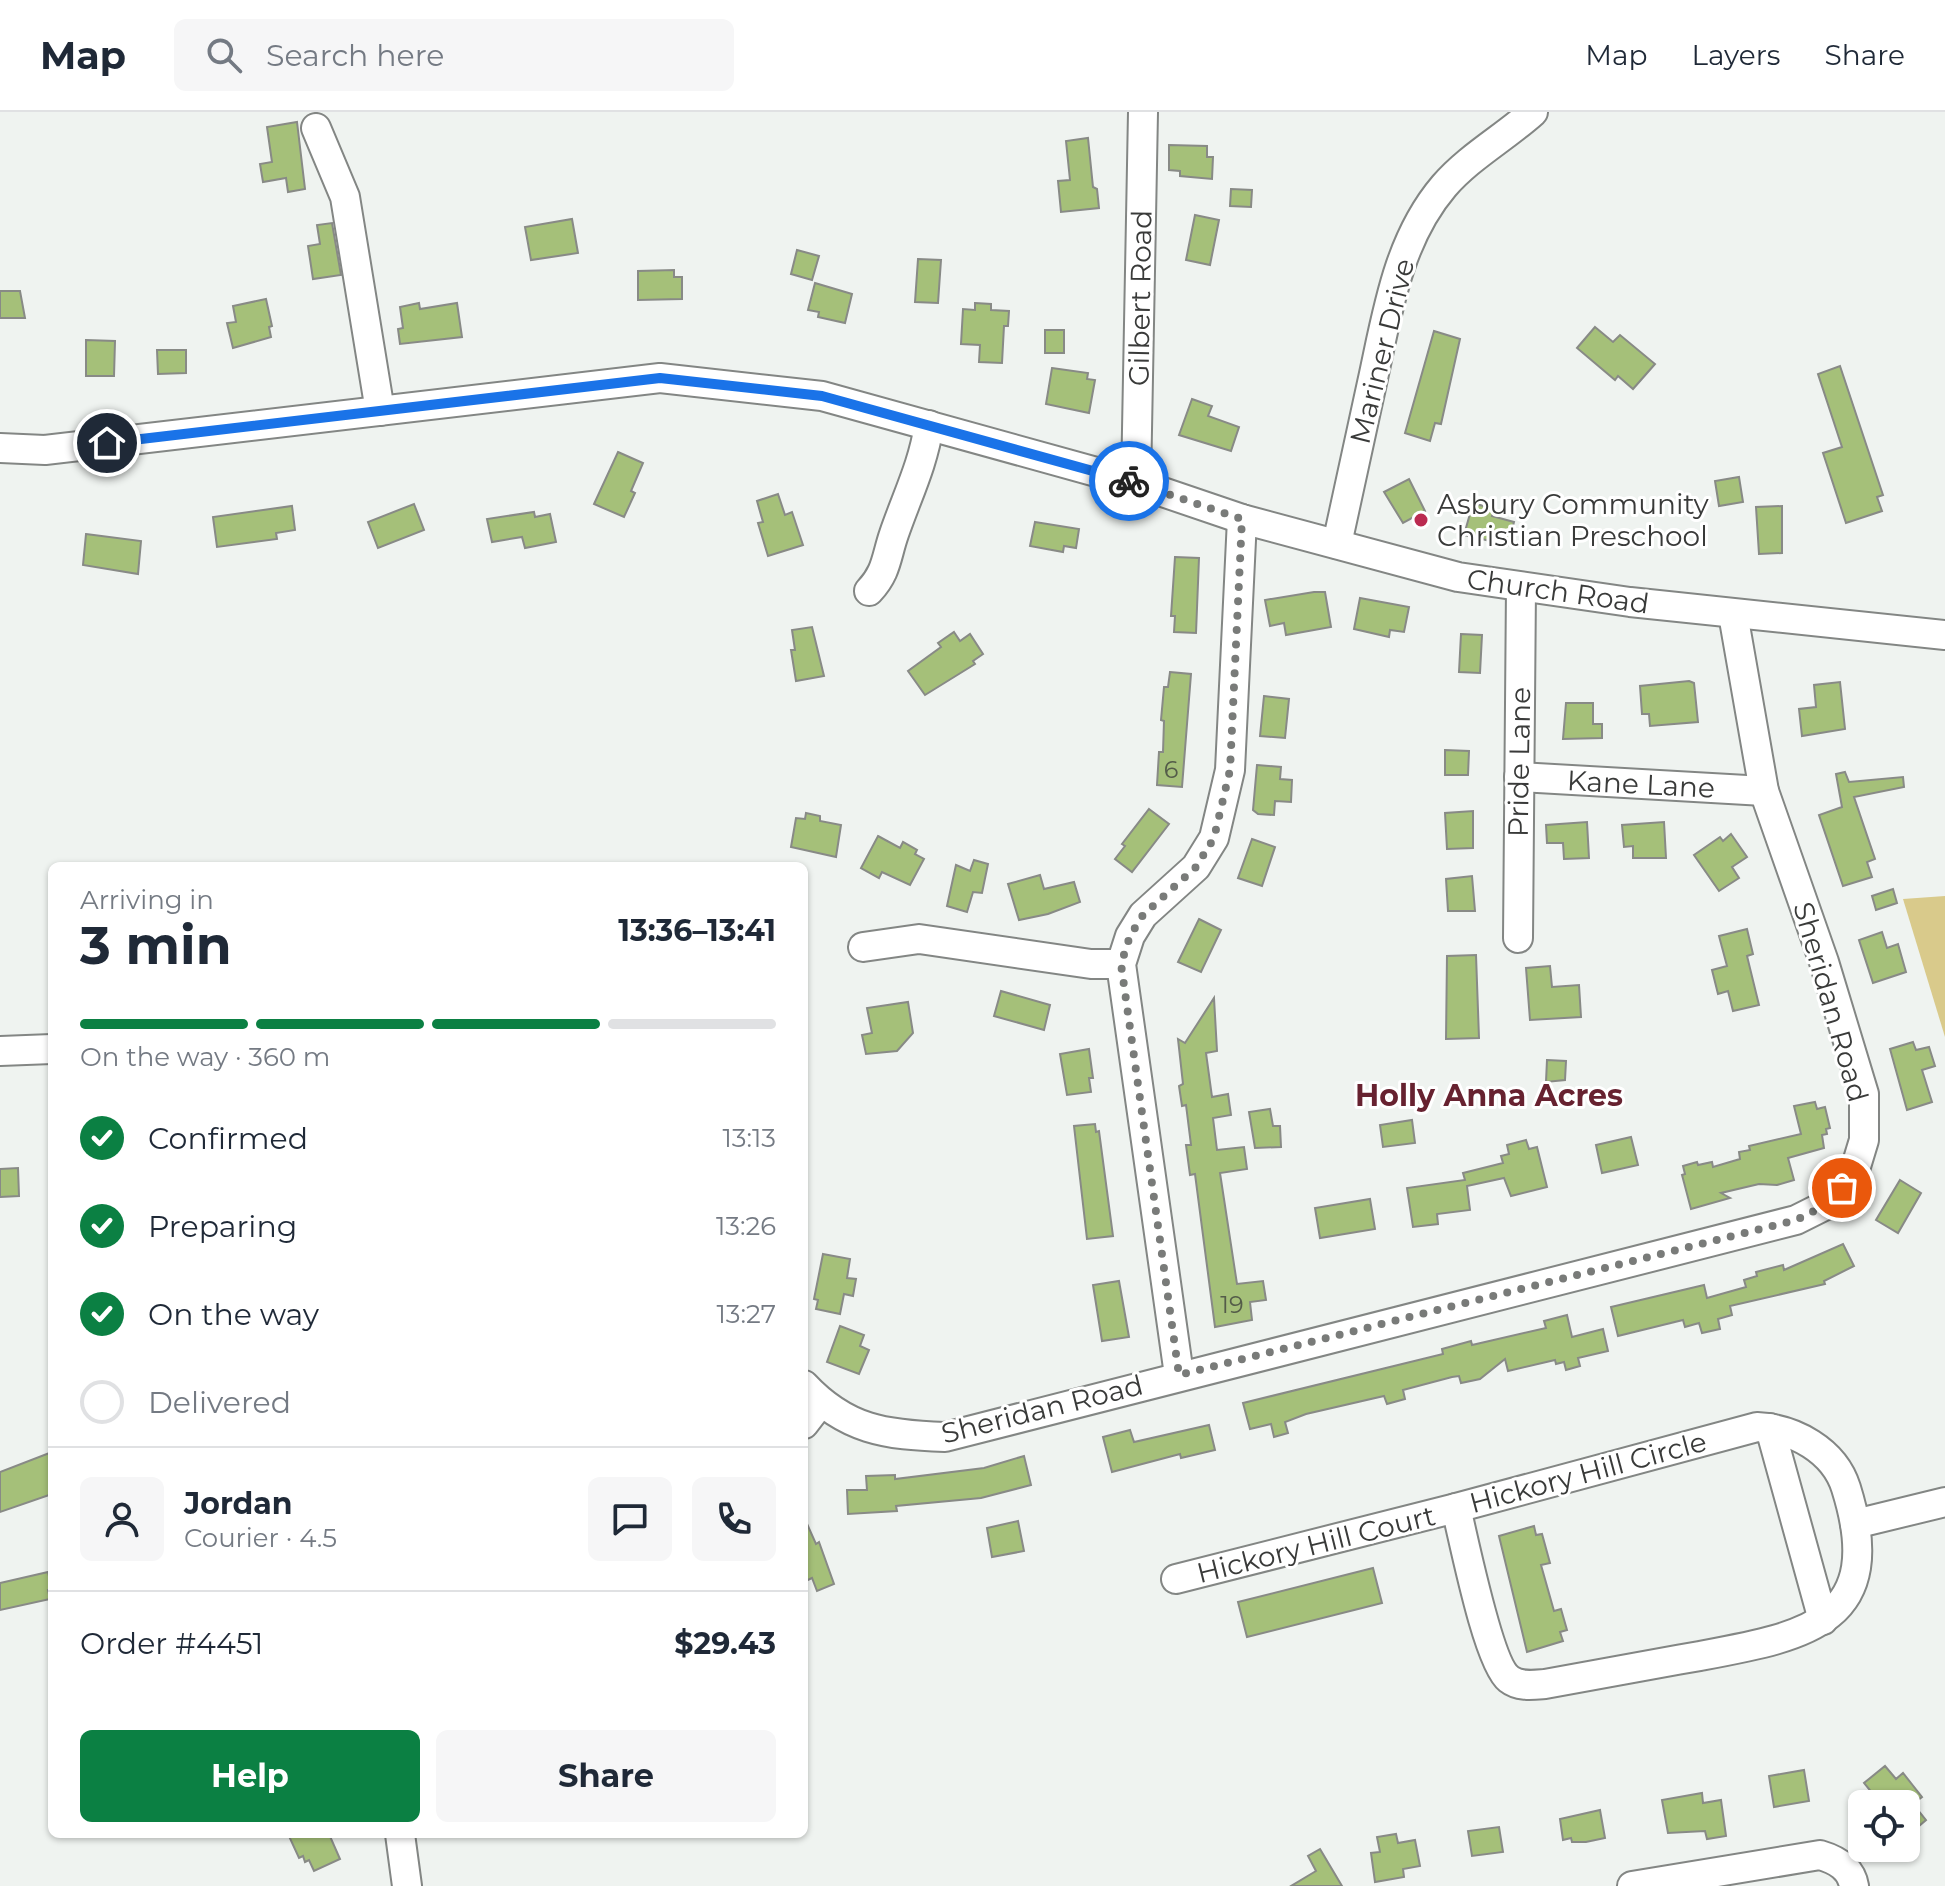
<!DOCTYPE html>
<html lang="en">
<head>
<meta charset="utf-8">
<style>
	:root { --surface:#fff; --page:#f6f6f7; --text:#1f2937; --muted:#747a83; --line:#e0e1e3; --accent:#0b8043 }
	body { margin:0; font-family:Montserrat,sans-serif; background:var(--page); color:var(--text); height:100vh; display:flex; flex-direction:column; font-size:30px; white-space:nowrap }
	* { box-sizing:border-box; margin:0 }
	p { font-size:26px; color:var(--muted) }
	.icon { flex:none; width:44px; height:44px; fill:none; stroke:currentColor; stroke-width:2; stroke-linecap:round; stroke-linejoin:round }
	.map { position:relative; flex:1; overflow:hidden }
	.details { position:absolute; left:48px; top:750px; width:760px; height:976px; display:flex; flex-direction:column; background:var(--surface); border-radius:12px; box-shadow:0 2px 6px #0004 }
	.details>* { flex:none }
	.buttons { position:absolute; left:1848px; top:1678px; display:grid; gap:16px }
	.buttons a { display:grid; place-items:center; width:72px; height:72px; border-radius:12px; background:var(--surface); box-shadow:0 2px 6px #0004; font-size:40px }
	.pin { position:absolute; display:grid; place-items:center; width:68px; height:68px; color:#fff; margin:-34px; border:4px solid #fff; border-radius:50%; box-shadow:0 2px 8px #0007 }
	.courier { position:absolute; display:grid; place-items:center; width:80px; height:80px; margin:-40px; border:6px solid #1a73e8; border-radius:50%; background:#fff; color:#222; box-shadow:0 2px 10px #0007 }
	.overview em { font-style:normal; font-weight:700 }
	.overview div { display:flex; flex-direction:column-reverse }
	.overview { display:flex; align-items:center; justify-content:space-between; height:136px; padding:0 32px }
	h1 { font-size:52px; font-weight:700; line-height:60px }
	.bar { display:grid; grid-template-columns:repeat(4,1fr); gap:12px 8px; align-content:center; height:96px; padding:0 32px }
	.bar i { height:10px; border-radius:6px; background:var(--line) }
	.bar .active { background:var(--accent) }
	.bar p { grid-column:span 4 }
	.line { display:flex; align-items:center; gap:20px; padding:0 32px; border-top:2px solid var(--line) }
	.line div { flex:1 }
	.round { display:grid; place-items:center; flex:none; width:84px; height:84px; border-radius:12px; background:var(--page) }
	ol { padding:0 32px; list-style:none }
	li { display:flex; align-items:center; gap:24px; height:88px }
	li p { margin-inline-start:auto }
	li .icon { padding:8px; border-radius:50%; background:var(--accent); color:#fff; stroke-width:4 }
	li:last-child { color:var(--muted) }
	li i { width:44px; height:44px; border:4px solid var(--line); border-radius:50% }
	.action { display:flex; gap:16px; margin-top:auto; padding:16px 32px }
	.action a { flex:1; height:92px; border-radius:12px; background:var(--accent); color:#fff; font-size:32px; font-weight:700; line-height:92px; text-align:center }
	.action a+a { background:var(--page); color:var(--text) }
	header { display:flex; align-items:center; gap:48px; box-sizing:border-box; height:112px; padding:0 40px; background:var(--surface); border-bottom:2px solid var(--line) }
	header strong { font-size:38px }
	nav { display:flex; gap:44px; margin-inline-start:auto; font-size:28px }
	.search { width:560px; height:72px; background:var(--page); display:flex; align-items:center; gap:20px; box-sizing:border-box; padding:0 28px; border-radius:12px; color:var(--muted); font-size:30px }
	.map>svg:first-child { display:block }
</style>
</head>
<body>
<header>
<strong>Map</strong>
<div class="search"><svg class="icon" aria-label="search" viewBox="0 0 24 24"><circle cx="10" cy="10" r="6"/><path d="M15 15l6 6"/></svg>Search here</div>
<nav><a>Map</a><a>Layers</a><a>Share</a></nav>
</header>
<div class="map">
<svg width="1945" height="1774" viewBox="0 0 1945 1774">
	<rect width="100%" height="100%" fill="#eff3f0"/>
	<polygon fill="#d9ca8b" points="1945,784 1945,925 1903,787"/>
	<g fill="#a5c079" stroke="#888a86" stroke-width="2">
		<polygon points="297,10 305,77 288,80 286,66 263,70 260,52 272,50 267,15"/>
		<polygon points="1088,26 1093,75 1097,77 1099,96 1061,100 1058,69 1070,68 1066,29"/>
		<polygon points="1169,33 1207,34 1207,45 1213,45 1212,67 1180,64 1180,59 1169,58"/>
		<polygon points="1231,77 1252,78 1251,95 1230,94"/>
		<polygon points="1195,103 1219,108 1210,153 1186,148"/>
		<polygon points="572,107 578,141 531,148 525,115"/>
		<polygon points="332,111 341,163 313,167 308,134 320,132 317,113"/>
		<polygon points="797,138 819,144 812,168 791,162"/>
		<polygon points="918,147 941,148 938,191 915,190"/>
		<polygon points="674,158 674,165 682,165 682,187 638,188 638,159"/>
		<polygon points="815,171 852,182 845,211 818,205 819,200 808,198"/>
		<polygon points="0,179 20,179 25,206 0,206"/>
		<polygon points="266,187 272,214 269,215 271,225 233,236 227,211 236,210 233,194"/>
		<polygon points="419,191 420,197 457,191 462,225 400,232 398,217 403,216 400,195"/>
		<polygon points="975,191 991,192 991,198 1009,199 1008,214 1004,214 1002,251 979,250 980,233 961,232 963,197 975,198"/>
		<polygon points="1595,215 1613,230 1620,223 1655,252 1633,277 1618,264 1615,268 1577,236"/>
		<rect x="1045" y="218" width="19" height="23"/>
		<polygon points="1434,219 1460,227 1441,312 1435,311 1430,329 1405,321"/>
		<polygon points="86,228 115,229 114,264 86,264"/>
		<polygon points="157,238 186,238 186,261 158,262"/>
		<polygon points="1840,254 1883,383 1877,385 1882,399 1846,411 1823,341 1842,335 1818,262"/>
		<polygon points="1052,256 1088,261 1087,267 1095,268 1089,301 1046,292"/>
		<polygon points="1192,287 1212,294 1208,304 1239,315 1231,339 1179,323"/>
		<polygon points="618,340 643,351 631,379 635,381 624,405 594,392"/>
		<polygon points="1739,365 1743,390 1719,394 1715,369"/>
		<polygon points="1409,367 1425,399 1403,411 1384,380"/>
		<polygon points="778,382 785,403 792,400 803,433 768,444 758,411 763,410 757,389"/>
		<polygon points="1473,391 1494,397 1492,404 1514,410 1508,433 1464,423"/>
		<polygon points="414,392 424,418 378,436 368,410"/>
		<polygon points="292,394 295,418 276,421 277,427 217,435 213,405"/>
		<polygon points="1782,394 1782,441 1759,442 1756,395"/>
		<polygon points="534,400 535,405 550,402 556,430 525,436 522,425 492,430 487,407"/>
		<polygon points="1035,410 1079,417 1076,436 1064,434 1063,440 1030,434"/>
		<polygon points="86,422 141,429 138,462 83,453"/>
		<polygon points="1175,445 1199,446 1196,521 1174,520 1175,504 1171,504"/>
		<polygon points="1314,480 1325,480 1331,515 1286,523 1284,511 1270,514 1265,488"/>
		<polygon points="1360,486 1409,495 1404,520 1390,518 1389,525 1354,517"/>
		<polygon points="812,515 824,564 796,569 791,538 795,538 792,518"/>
		<polygon points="954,520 960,529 970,522 983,542 973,549 975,552 925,583 908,559 941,535 938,531"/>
		<polygon points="1461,522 1482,523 1480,561 1459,560"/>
		<polygon points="1170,560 1191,562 1182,675 1157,673 1159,640 1163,640 1164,609 1161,608 1164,575 1168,575"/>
		<polygon points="1689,569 1694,571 1698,610 1650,614 1649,602 1642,602 1640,574"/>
		<polygon points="1840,570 1845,617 1802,624 1799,597 1816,595 1814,573"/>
		<polygon points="1264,584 1289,587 1285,626 1260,624"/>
		<polygon points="1566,591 1593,591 1593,612 1602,612 1602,626 1563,627"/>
		<polygon points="1445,638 1469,639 1468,663 1445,663"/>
		<polygon points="1257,653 1281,655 1280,667 1292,668 1291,690 1275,689 1274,703 1258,702 1253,698"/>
		<polygon points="1845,660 1849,670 1903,665 1904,675 1854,685 1875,747 1867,750 1872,765 1843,774 1819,703 1842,695 1836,662"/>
		<polygon points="1149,697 1169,712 1132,760 1115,747 1125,734 1122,732"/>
		<polygon points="1473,699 1473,736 1447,737 1445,701"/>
		<polygon points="806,701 820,704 820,709 841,713 836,745 791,735 796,706 805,707"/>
		<polygon points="1587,710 1589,746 1564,747 1563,731 1547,731 1546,713"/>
		<polygon points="1664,710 1666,746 1633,746 1633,734 1624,735 1622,713"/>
		<polygon points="1731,722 1747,745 1732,755 1739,766 1719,779 1694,743 1720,725 1723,729"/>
		<polygon points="878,724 900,736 903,730 917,738 915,742 924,747 910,773 882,760 879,766 861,756"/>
		<polygon points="1252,727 1275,735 1262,774 1238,766"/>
		<polygon points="974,748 988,752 982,781 973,780 967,800 947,794 956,753 970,759"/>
		<polygon points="1040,763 1044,777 1074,770 1080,790 1048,802 1019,808 1008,772"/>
		<polygon points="1472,764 1475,799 1448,799 1446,767"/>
		<polygon points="1893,777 1897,791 1876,798 1872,784"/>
		<polygon points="1199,807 1221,818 1201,860 1178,850"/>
		<polygon points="1747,817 1753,842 1747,844 1759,893 1733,899 1728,879 1718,882 1712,858 1727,854 1719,824"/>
		<polygon points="1882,820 1887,836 1898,832 1906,860 1873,871 1859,828"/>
		<polygon points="1476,843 1479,926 1446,927 1447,844"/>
		<polygon points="1550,854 1552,875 1579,873 1581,905 1530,908 1526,856"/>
		<polygon points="1001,879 1050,893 1044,918 994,904"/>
		<polygon points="1214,886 1217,939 1206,941 1212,985 1228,982 1231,1003 1213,1006 1217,1038 1244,1035 1247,1057 1220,1061 1237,1172 1263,1169 1266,1188 1250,1190 1252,1208 1215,1215 1195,1062 1190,1063 1186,1033 1191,1033 1186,993 1182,994 1179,974 1183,972 1178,927 1185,931"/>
		<polygon points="908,890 913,921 897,939 866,942 862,923 872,921 867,896"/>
		<polygon points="1913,930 1916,938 1929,935 1935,954 1922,958 1932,990 1907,998 1890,937"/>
		<polygon points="1089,937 1093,966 1089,966 1091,980 1067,983 1060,942"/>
		<polygon points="1547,948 1566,949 1565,968 1546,970"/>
		<polygon points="1815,990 1817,997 1825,995 1830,1016 1826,1017 1827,1022 1822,1023 1824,1036 1788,1046 1794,1068 1777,1073 1759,1072 1721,1081 1730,1086 1691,1097 1682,1063 1685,1062 1683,1054 1697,1050 1698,1053 1712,1050 1713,1055 1740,1047 1739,1040 1750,1038 1749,1034 1801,1022 1794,994"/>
		<polygon points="1270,997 1273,1014 1280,1014 1281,1035 1255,1036 1249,1000"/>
		<polygon points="1412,1008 1415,1031 1383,1035 1380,1013"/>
		<polygon points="1095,1012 1096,1020 1099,1019 1113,1124 1087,1127 1074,1014"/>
		<polygon points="1631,1025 1638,1053 1602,1061 1596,1033"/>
		<polygon points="1526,1028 1529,1037 1537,1035 1547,1075 1511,1084 1504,1066 1467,1074 1470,1098 1437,1102 1438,1112 1413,1115 1407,1076 1465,1068 1463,1061 1503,1051 1501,1044 1509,1042 1507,1033"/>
		<polygon points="18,1056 19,1084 0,1085 0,1057"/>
		<polygon points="1900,1068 1921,1081 1898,1121 1876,1108"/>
		<polygon points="1370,1087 1375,1117 1320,1126 1315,1096"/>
		<polygon points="1843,1132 1854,1154 1824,1169 1825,1172 1730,1194 1732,1203 1718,1207 1720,1217 1702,1221 1699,1211 1685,1215 1683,1208 1618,1224 1611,1195 1704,1173 1707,1186 1746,1175 1744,1168 1757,1164 1756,1160 1783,1153 1784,1158"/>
		<polygon points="823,1142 850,1147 847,1166 856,1167 853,1184 844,1182 840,1202 816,1197 818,1188 814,1187"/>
		<polygon points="1119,1169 1129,1225 1102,1229 1093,1173"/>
		<polygon points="1567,1203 1572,1225 1603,1217 1608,1239 1578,1246 1580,1254 1566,1258 1564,1250 1556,1252 1555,1248 1508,1259 1505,1247 1480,1267 1461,1271 1459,1264 1452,1265 1403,1278 1405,1287 1387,1292 1384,1284 1306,1302 1285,1310 1288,1321 1274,1325 1271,1312 1250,1317 1243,1291 1443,1242 1442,1237 1471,1229 1472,1233 1546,1216 1544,1209"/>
		<polygon points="840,1214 864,1223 860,1234 869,1238 859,1262 827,1250"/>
		<polygon points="1209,1313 1215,1338 1181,1346 1180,1342 1112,1360 1103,1325 1130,1318 1134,1330"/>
		<polygon points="52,1340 52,1382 0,1400 0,1360"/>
		<polygon points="1024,1344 1031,1373 981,1386 896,1394 897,1399 848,1402 847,1378 867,1378 866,1364 895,1363 895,1367 984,1356"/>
		<polygon points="804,1405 816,1432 819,1430 834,1472 817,1479 812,1466 804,1470"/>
		<polygon points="1018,1409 1024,1439 992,1445 987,1416"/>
		<polygon points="1534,1414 1536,1423 1542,1422 1550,1451 1541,1453 1554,1499 1561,1497 1567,1518 1560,1520 1563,1529 1527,1540 1499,1424"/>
		<polygon points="1373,1456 1382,1491 1247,1525 1238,1490"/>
		<polygon points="48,1460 52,1477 48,1478 50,1487 0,1498 0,1471"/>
		<polygon points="1885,1654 1896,1667 1903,1661 1922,1685 1913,1692 1926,1708 1906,1725 1906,1692 1881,1692 1864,1671"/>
		<polygon points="1804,1658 1809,1689 1774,1695 1769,1664"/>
		<polygon points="1702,1681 1703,1691 1721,1688 1726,1724 1707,1727 1705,1719 1668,1721 1662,1688"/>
		<polygon points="1600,1698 1605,1726 1586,1730 1572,1730 1571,1726 1563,1728 1560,1707"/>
		<polygon points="1499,1715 1503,1740 1472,1744 1468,1719"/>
		<polygon points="288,1722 329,1722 340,1747 314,1759 309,1748 305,1750 303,1744 299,1746"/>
		<polygon points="1396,1722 1398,1731 1415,1728 1420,1754 1403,1757 1404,1765 1375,1770 1371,1741 1380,1740 1377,1725"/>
		<polygon points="1320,1737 1342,1774 1291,1774 1316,1759 1308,1744"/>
	</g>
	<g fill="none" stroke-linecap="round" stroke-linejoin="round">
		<defs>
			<g id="minor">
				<polyline points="316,16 345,85 380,299"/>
				<polyline points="0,336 45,338 660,266 822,284 1136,371 1242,407 1458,465 1630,490 1945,523"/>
				<polyline points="1136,371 1143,0"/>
				<path d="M1337,432C1349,379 1360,325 1372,271C1387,203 1397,129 1444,74C1469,45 1504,26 1533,0"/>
				<path d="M869,479C887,460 886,445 894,422C907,384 923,353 929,313"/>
				<polyline points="1519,665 1764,679"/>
				<polyline points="1518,826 1521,475"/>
				<polyline points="863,835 919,827 1091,852 1121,852"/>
				<polyline points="0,939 52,937"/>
				<polyline points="1179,1263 1121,852 1130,824 1143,803 1196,755 1214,726 1230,658 1242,407"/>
				<path d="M804,1273C846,1318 886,1323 945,1325L1796,1108L1830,1091L1854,1061L1864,1028V982L1824,850L1764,679L1733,502"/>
				<polyline points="804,1312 821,1290"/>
				<path d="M1757,1315C1794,1317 1834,1338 1846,1376C1888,1510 1807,1524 1700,1544C1648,1553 1596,1563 1545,1572C1533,1573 1519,1575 1509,1567C1488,1551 1464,1428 1456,1396Z"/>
				<polyline points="1770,1316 1823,1508"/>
				<polyline points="1855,1412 1945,1390"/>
				<polyline points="1176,1467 1456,1396"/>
				<polyline points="400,1722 407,1774"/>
				<path d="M1632,1774L1820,1743C1837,1748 1851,1756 1854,1774"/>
			</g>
		</defs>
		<use href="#minor" stroke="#838684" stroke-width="32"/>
		<use href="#minor" stroke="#fff" stroke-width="28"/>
	</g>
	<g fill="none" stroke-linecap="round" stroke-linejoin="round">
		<polyline stroke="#797b79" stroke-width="8" stroke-dasharray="0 14.4" points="1129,369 1242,407 1230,658 1214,726 1196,755 1143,803 1130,824 1121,852 1179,1263 1796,1108 1830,1091 1842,1076"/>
		<polyline stroke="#1a73e8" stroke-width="10" points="107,331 660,266 822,284 1129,369"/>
	</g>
	<circle fill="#bb2b51" stroke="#fff" stroke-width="3" cx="1421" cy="408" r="8"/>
	<g text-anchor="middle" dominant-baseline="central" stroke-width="6" stroke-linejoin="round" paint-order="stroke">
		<g font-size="24" fill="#545c49">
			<text x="1171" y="657">6</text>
			<text x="1232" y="1192">19</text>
		</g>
		<g font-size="28" fill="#393a39" stroke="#fff">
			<text transform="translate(1140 186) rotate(-89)">Gilbert Road</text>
			<text transform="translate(1382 239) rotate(-76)">Mariner Drive</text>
			<text transform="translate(1558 479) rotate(8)">Church Road</text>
			<text transform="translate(1519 650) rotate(-89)">Pride Lane</text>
			<text transform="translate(1641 672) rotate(3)">Kane Lane</text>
			<text transform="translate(1831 890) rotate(74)">Sheridan Road</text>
			<text transform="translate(1042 1297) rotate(-14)">Sheridan Road</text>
			<text transform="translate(1588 1360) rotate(-15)">Hickory Hill Circle</text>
			<text transform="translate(1316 1432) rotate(-14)">Hickory Hill Court</text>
		</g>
		<g font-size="28" fill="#393a39" stroke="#fff" text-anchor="start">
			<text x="1437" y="392">Asbury Community<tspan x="1437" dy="32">Christian Preschool</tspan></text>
		</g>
		<g font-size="30" font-weight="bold" fill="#672230" stroke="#fff">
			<text x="1489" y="983">Holly Anna Acres</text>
		</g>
	</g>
</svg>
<div class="buttons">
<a><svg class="icon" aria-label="locate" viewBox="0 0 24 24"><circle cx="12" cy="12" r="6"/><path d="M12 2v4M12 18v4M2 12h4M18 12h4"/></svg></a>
</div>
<div class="pin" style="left:1842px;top:1076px;background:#ea580c"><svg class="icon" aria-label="bag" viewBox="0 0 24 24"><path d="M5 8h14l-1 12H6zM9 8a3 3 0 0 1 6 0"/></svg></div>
<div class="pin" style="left:107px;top:331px;background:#1f2937"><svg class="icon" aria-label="home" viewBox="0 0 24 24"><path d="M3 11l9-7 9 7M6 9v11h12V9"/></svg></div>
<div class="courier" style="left:1129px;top:369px"><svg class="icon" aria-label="bike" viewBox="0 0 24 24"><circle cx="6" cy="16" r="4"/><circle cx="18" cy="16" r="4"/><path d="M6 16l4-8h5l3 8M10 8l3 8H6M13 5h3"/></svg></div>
<section class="details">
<div class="overview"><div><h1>3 min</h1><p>Arriving in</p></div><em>13:36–13:41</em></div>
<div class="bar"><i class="active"></i><i class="active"></i><i class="active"></i><i></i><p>On the way · 360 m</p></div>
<ol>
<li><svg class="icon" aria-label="check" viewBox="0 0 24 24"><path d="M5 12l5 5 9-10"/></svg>Confirmed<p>13:13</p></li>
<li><svg class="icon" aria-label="check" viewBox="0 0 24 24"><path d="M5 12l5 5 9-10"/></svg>Preparing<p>13:26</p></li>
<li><svg class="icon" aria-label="check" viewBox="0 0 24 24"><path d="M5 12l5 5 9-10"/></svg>On the way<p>13:27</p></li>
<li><i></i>Delivered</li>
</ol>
<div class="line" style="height:144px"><a class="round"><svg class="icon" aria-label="person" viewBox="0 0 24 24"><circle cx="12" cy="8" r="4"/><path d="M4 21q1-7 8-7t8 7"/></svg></a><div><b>Jordan</b><p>Courier · 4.5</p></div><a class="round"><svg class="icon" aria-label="chat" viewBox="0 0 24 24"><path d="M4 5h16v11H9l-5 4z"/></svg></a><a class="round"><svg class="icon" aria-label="phone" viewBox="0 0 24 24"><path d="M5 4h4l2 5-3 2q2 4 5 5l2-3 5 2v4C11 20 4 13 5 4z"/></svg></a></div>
<div class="line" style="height:104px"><div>Order #4451</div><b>$29.43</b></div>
<div class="action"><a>Help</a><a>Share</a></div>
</section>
</div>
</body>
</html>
